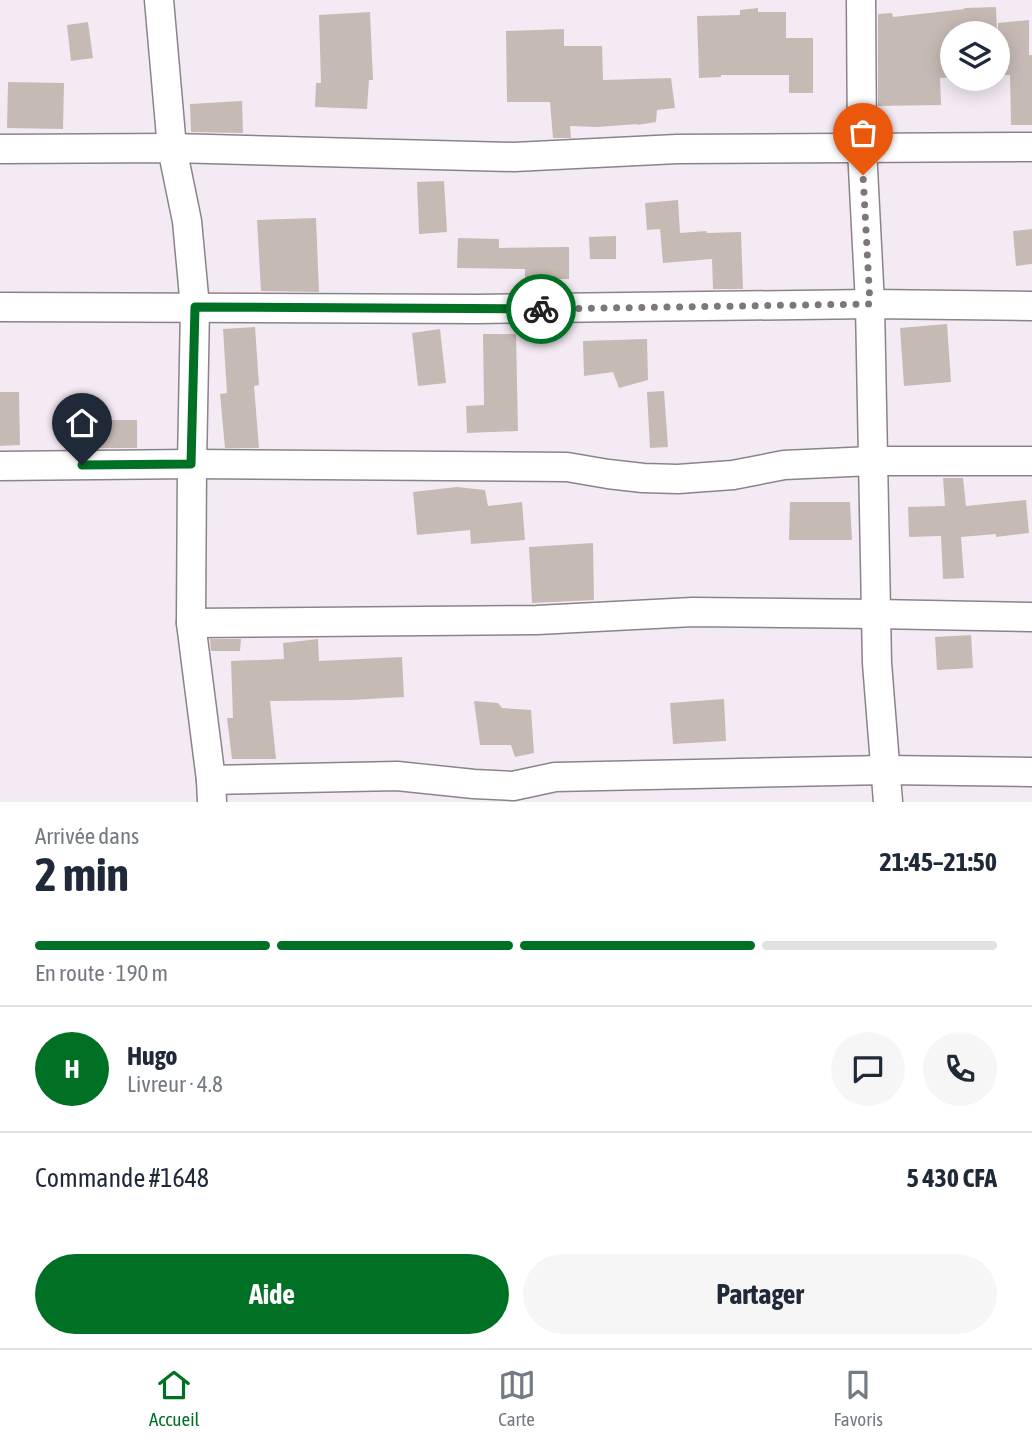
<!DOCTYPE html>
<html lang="fr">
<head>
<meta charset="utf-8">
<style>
	:root { --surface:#fff; --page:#f6f6f7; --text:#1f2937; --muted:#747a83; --line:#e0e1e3; --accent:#007124 }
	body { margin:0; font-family:"Asap Condensed",sans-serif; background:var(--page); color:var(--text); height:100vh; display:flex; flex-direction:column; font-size:26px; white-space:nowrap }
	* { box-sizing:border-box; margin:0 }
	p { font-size:23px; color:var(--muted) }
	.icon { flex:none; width:38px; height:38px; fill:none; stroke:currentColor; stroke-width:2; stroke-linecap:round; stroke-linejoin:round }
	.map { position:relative; height:802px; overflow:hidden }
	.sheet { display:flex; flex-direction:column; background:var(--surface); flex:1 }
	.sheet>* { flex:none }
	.fabs { position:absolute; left:940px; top:21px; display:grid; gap:14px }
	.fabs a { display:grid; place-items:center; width:70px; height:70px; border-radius:50%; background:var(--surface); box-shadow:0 4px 18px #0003; font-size:35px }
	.pin { position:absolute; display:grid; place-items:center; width:60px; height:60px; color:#fff; margin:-72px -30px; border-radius:50% 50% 50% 0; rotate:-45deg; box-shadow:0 0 7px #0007 }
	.pin .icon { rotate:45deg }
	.courier { position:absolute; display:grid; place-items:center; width:70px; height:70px; margin:-35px; border:5px solid #007124; border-radius:50%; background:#fff; color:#222; box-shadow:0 2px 9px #0007 }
	.summary em { font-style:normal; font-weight:700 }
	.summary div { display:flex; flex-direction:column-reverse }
	.summary { display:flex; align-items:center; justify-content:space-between; height:119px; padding:0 35px }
	h1 { font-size:46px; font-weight:700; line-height:52px }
	.bar { display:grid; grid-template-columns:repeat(4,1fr); gap:10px 7px; align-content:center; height:84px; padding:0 35px }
	.bar i { height:9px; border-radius:5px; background:var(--line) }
	.bar .on { background:var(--accent) }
	.bar p { grid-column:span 4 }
	.line { display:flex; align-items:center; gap:18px; padding:0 35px; border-top:2px solid var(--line) }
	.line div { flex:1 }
	.round { display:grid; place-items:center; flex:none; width:74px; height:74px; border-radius:37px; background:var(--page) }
	.action { display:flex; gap:14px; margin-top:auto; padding:14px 35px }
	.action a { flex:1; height:80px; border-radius:42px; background:var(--accent); color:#fff; font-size:28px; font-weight:700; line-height:80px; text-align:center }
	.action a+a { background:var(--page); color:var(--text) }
	.tab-bar { display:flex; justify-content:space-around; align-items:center; height:98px; border-top:2px solid var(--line); background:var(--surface); font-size:19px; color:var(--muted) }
	.tab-bar a { display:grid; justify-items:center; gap:4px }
	.tab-bar .on { color:var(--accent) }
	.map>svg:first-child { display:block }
</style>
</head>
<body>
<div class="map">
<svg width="1032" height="802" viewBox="0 0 1032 802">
	<rect width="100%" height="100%" fill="#f4eaf3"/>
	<g fill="#c6bbb4">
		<polygon points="996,7 997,33 952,33 952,77 940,78 941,105 878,106 878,14 892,13 893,17 965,9 964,8"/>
		<polygon points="758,8 758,12 786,12 786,38 813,38 813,93 789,93 789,75 721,75 721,77 699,78 697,16 740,15 740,10"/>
		<polygon points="370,12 373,80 369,80 367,109 315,107 316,83 321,83 319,15"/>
		<polygon points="1029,20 1029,55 1032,55 1032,125 1011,125 1010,75 998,75 998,23"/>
		<polygon points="88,22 93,58 71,61 67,25"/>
		<polygon points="564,29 564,46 602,46 603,80 671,78 675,108 657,110 656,122 637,125 637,124 598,127 570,126 571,138 553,138 550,102 507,102 506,31"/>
		<polygon points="8,82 64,83 63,129 7,128"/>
		<polygon points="242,101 243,133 191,132 190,104"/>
		<polygon points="444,181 447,232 419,234 417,182"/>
		<polygon points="678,200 680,233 706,231 707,233 741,232 743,289 713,289 712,259 663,263 660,229 647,230 645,203"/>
		<polygon points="316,218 319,292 261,291 257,220"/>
		<polygon points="1032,229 1032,264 1016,266 1013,231"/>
		<polygon points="616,236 616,259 590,259 589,237"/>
		<polygon points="458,238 499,239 499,248 569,247 569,279 554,279 554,287 525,287 525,269 457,268"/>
		<polygon points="947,324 951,382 904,386 900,328"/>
		<polygon points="255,327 259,385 254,386 259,448 225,448 220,394 227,393 223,329"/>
		<polygon points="440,329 446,383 418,386 412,333"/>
		<polygon points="483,334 516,334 518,431 467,433 466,406 484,405"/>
		<polygon points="647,339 648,380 619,388 613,372 584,376 583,341"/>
		<polygon points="664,391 668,447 650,448 647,392"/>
		<polygon points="0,392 19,392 20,445 0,446"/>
		<rect x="88" y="420" width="49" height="28"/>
		<polygon points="943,478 963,478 966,506 1026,500 1029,533 996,537 996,534 961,537 964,578 943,579 941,536 909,537 908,507 945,506"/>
		<polygon points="457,487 485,490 488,506 522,502 525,540 471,544 470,530 417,535 413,492"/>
		<polygon points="790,502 850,502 852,540 789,540"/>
		<polygon points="593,543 594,600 532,603 529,547"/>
		<polygon points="971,635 973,668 937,670 935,637"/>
		<polygon points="210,639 241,639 240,651 211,651"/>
		<polygon points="318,639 319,661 402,657 404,697 351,700 270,701 276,759 232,759 227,718 233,718 231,661 284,659 283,643"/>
		<polygon points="724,699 726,741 673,744 670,703"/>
		<polygon points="474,701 498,703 502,708 531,710 534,753 515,757 511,745 480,745"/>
	</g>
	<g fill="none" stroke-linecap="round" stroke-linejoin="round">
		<defs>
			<g id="minor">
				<polyline points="159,0 172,148 187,221 195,307 192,464 191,623 211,780 212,802"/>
				<polyline points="861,0 862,149 870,304 877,663 888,802"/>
				<polyline points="0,149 172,148 514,157 677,149 1032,147"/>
				<polyline points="0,307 478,309 870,304 1032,306"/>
				<polyline points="0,466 192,464 567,467 608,474 643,478 678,479 733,475 784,465 872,461 1032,461"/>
				<polyline points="191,623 537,620 693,612 876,614 1032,617"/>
				<polyline points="211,780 397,776 474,784 513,786 555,777 885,770 1032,772"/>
			</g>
		</defs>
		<use href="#minor" stroke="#8b838b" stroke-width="31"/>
		<use href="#minor" stroke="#fff" stroke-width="28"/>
	</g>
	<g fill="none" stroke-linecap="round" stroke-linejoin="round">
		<polyline stroke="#7d777d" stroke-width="7" stroke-dasharray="0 12.6" points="541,309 870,304 863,175"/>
		<polyline stroke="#007124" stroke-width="9" points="82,465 191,464 195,307 541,309"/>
	</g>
</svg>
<div class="fabs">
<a><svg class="icon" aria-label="layers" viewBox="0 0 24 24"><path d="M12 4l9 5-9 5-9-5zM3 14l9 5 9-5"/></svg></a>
</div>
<div class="pin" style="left:863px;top:175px;background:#ea580c"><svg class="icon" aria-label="bag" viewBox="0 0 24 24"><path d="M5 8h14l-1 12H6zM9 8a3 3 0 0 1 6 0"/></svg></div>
<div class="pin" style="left:82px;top:465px;background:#1f2937"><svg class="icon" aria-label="home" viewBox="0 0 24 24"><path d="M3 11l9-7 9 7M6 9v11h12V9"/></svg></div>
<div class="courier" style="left:541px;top:309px"><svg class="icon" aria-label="bike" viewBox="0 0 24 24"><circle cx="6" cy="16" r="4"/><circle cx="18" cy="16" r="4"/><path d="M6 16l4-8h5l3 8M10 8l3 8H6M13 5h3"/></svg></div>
</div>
<section class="sheet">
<div class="summary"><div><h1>2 min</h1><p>Arrivée dans</p></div><em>21:45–21:50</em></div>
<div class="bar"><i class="on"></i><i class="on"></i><i class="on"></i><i></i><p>En route · 190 m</p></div>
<div class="line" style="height:126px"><b class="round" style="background:var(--accent);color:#fff">H</b><div><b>Hugo</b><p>Livreur · 4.8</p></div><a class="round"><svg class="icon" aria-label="chat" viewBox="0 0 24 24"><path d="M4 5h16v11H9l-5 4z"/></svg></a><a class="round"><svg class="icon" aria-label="phone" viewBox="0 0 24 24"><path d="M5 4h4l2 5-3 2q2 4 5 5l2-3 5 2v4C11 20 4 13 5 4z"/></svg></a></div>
<div class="line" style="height:91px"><div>Commande #1648</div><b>5 430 CFA</b></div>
<div class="action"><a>Aide</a><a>Partager</a></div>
</section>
<nav class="tab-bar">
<a class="on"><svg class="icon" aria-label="home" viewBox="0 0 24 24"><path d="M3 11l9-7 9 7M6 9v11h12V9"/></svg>Accueil</a>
<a><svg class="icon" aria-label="map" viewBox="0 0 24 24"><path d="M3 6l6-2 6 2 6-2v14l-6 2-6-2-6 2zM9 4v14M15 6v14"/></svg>Carte</a>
<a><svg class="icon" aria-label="saved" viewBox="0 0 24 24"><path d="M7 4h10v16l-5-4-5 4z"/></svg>Favoris</a>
</nav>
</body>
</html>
